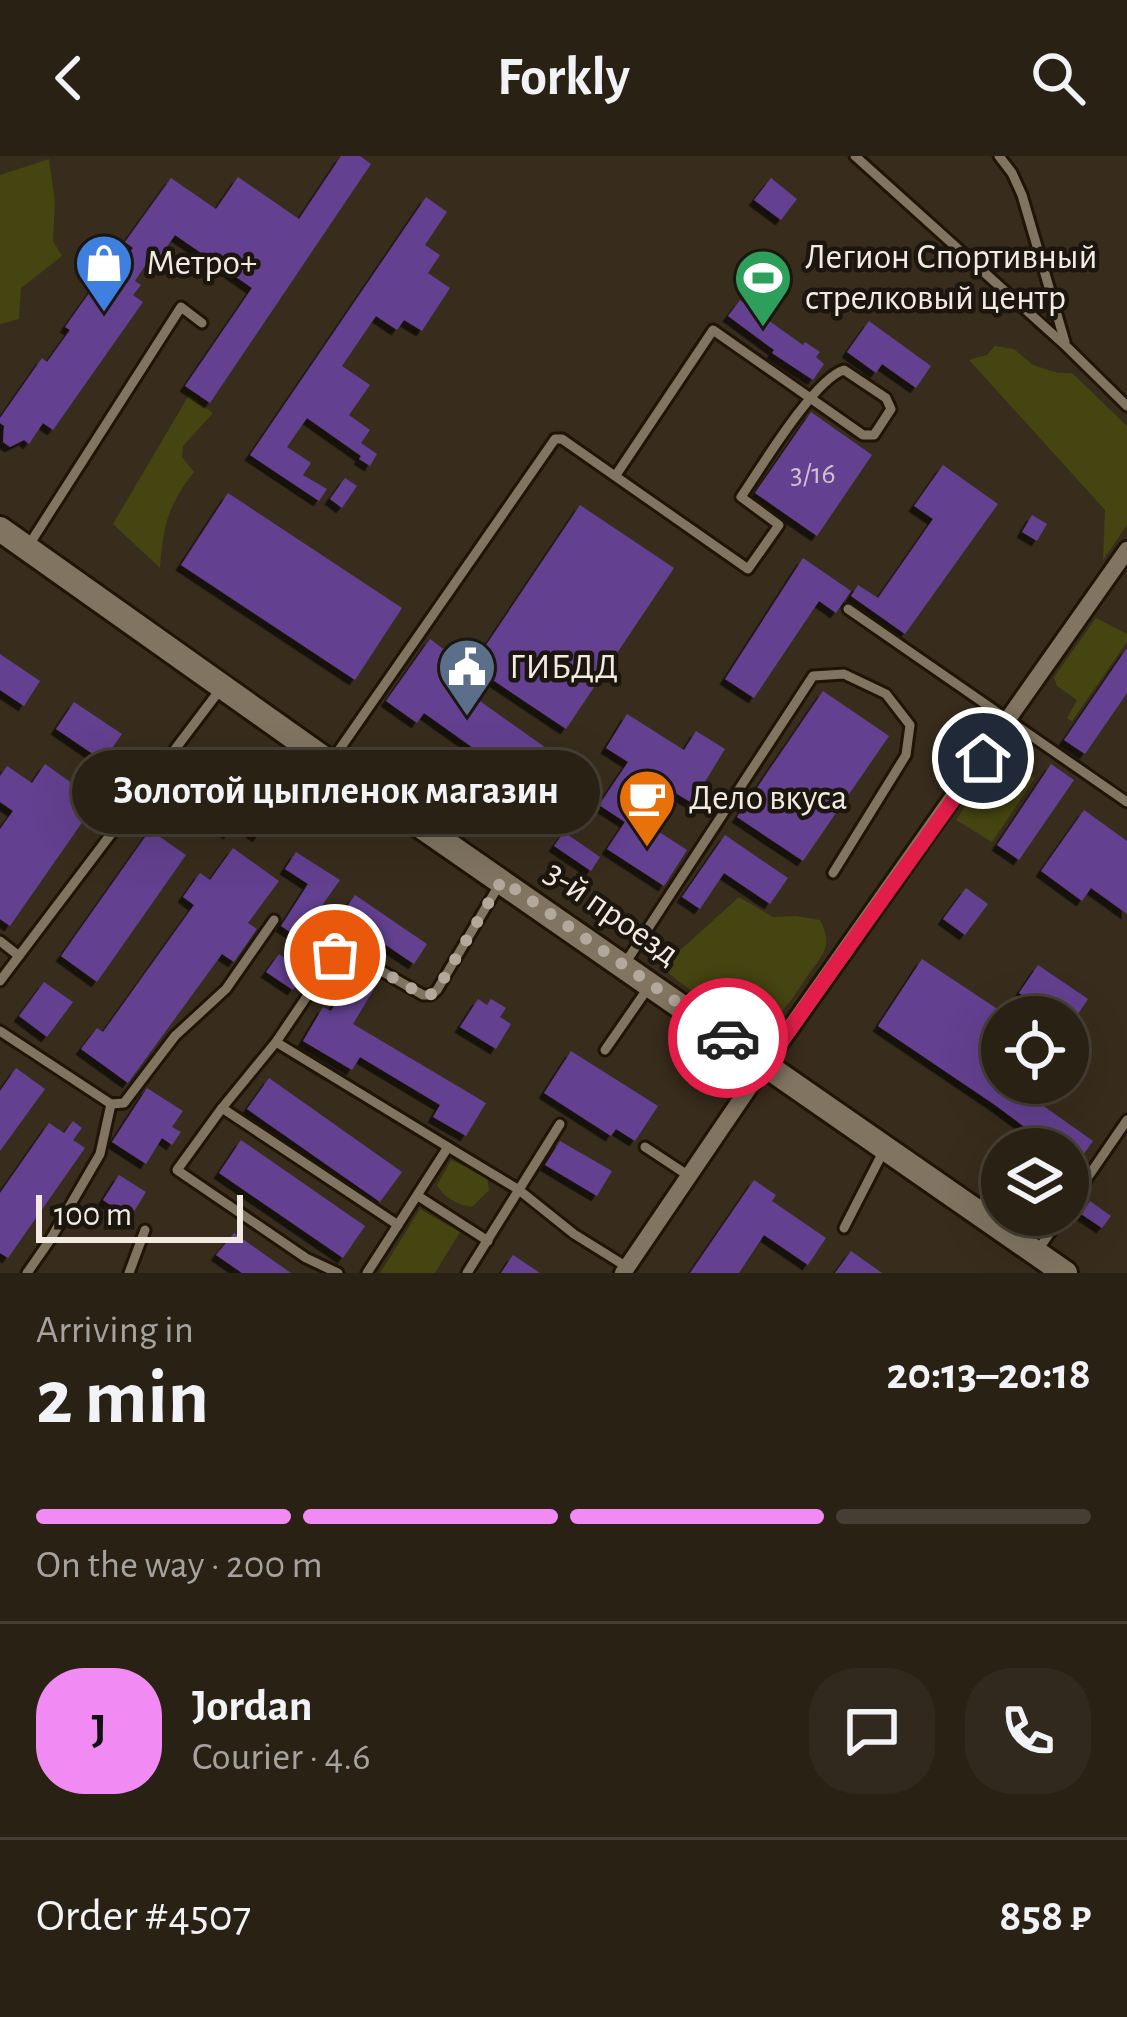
<!DOCTYPE html>
<html lang="en">
<head>
<meta charset="utf-8">
<style>
	:root { --surface:#2a2115; --page:#32291e; --text:#f1f3f6; --muted:#a5a3a0; --line:#463e34; --accent:#f28af3 }
	body { margin:0; font-family:"Alegreya Sans",sans-serif; background:var(--page); color:var(--text); height:100vh; display:flex; flex-direction:column; font-size:45px; white-space:nowrap }
	* { box-sizing:border-box; margin:0 }
	p { font-size:39px; color:var(--muted) }
	.icon { flex:none; width:66px; height:66px; fill:none; stroke:currentColor; stroke-width:2; stroke-linecap:round; stroke-linejoin:round }
	.map { position:relative; height:1117px; overflow:hidden }
	.sheet { display:flex; flex-direction:column; background:var(--surface); flex:1 }
	.sheet>* { flex:none }
	.fabs { position:absolute; left:981px; top:840px; display:grid; gap:24px }
	.fabs a { display:grid; place-items:center; width:108px; height:108px; border-radius:50%; background:var(--surface); box-shadow:0 12px 48px #0002,0 0 0 3px var(--line); font-size:60px }
	.scale { position:absolute; left:36px; bottom:30px; width:207px; box-sizing:border-box; padding-left:12px; border:6px solid #f3ebe1; border-top:0; font-size:33px; line-height:42px; white-space:nowrap; color:#f3ebe1; -webkit-text-stroke:9px #1b160e; paint-order:stroke }
	.pin { position:absolute; display:grid; place-items:center; width:102px; height:102px; color:#fff; margin:-51px; border:6px solid #fff; border-radius:50%; box-shadow:0 3px 12px #0007 }
	.courier { position:absolute; display:grid; place-items:center; width:120px; height:120px; margin:-60px; border:9px solid #e11d48; border-radius:50%; background:#fff; color:#222; box-shadow:0 3px 15px #0007 }
	.bubble { position:absolute; height:84px; border-radius:42px; background:var(--surface); box-shadow:0 12px 48px #0002,0 0 0 3px var(--line); font-size:39px; font-weight:600; line-height:84px; text-align:center }
	.headline em { font-style:normal; font-weight:600 }
	.headline div { display:flex; flex-direction:column-reverse }
	.headline { display:flex; align-items:center; justify-content:space-between; height:204px; padding:0 36px }
	h1 { font-size:78px; font-weight:600; line-height:90px }
	.bar { display:grid; grid-template-columns:repeat(4,1fr); gap:18px 12px; align-content:center; height:144px; padding:0 36px }
	.bar i { height:15px; border-radius:9px; background:var(--line) }
	.bar .current { background:var(--accent) }
	.bar p { grid-column:span 4 }
	.line { display:flex; align-items:center; gap:30px; padding:0 36px; border-top:3px solid var(--line) }
	.line div { flex:1 }
	.round { display:grid; place-items:center; flex:none; width:126px; height:126px; border-radius:48px; background:var(--page) }
	header { display:flex; justify-content:space-between; align-items:center; height:156px; padding:0 36px; background:var(--surface); font-size:54px; font-weight:600 }
	.map>svg:first-child { display:block }
</style>
</head>
<body>
<header><svg class="icon" aria-label="back" viewBox="0 0 24 24"><path d="M15 5l-7 7 7 7"/></svg>Forkly<svg class="icon" aria-label="search" viewBox="0 0 24 24"><circle cx="10" cy="10" r="6"/><path d="M15 15l6 6"/></svg></header>
<div class="map">
<svg width="1127" height="1117" viewBox="0 0 1127 1117">
	<defs>
		<filter id="shadow"><feDropShadow dx="-5.5" dy="5.5" stdDeviation="0" flood-color="#0009"/></filter>
	</defs>
	<rect width="100%" height="100%" fill="#382c1c"/>
	<g fill="#444510">
		<polygon points="49,3 55,46 53,85 62,100 21,132 19,163 0,168 0,19"/>
		<polygon points="995,190 1014,193 1033,209 1058,217 1072,217 1127,270 1127,369 1103,404 1105,354 969,204 987,199"/>
		<path d="M189,239L213,257L183,290L182,301L194,316C168,349 163,370 160,412L113,368Z"/>
		<polygon points="1096,462 1127,478 1127,486 1072,565 1067,562 1077,544 1057,530 1054,521"/>
		<polygon points="995,615 1011,625 1023,625 1028,617 1035,622 992,686 956,664 987,617"/>
		<path d="M739,741L773,761L796,760L820,764C832,787 826,795 811,815C800,830 790,849 776,861C747,889 671,818 647,799L656,785L676,798Z"/>
		<path d="M451,1004L487,1021L489,1034L472,1051C457,1049 443,1041 437,1029Z"/>
		<polygon points="420,1053 460,1076 435,1117 380,1117"/>
	</g>
	<g fill="#634090" filter="url(#shadow)">
		<polygon points="341,0 360,0 371,8 210,247 185,230 252,132 175,79 155,108 149,104 135,125 141,129 133,139 143,146 53,274 43,267 29,288 24,284 10,291 3,286 4,270 0,267 0,262 42,202 47,206 70,174 65,171 109,109 117,115 133,92 125,86 171,22 216,53 238,21 299,63"/>
		<polygon points="771,22 797,43 781,64 754,44"/>
		<polygon points="426,41 447,56 425,89 440,99 428,117 450,132 422,175 404,164 397,174 376,160 342,210 370,229 349,259 370,274 361,287 377,298 370,310 359,303 361,300 307,262 287,291 311,307 303,319 327,333 319,345 250,299"/>
		<polygon points="740,144 803,189 805,186 820,196 816,201 824,208 813,224 772,197 774,194 728,160"/>
		<polygon points="869,165 931,210 916,232 882,208 876,217 847,196"/>
		<polygon points="811,256 872,299 817,380 755,337"/>
		<polygon points="943,309 998,348 905,478 851,440 858,429 878,442 933,363 914,350"/>
		<polygon points="345,322 357,330 342,352 330,343"/>
		<polygon points="228,337 402,452 355,524 181,409"/>
		<polygon points="580,349 674,412 566,573 472,510"/>
		<polygon points="1032,359 1047,368 1037,385 1022,376"/>
		<polygon points="803,402 851,435 836,457 819,445 754,542 725,523"/>
		<polygon points="430,483 461,506 449,523 553,597 528,631 424,557 417,567 386,545"/>
		<polygon points="1127,492 1127,537 1085,598 1064,584"/>
		<polygon points="0,498 40,525 24,550 0,534"/>
		<polygon points="823,535 889,580 803,705 737,661"/>
		<polygon points="74,546 122,578 103,605 56,573"/>
		<polygon points="627,558 684,594 696,575 725,593 692,647 649,621 627,655 687,694 664,730 607,693 625,666 599,649 628,606 606,592"/>
		<polygon points="182,604 267,668 258,681 238,666 229,678 178,640 174,644 160,634"/>
		<polygon points="45,608 97,645 10,770 0,763 0,673 13,655 0,646 0,620 7,610 32,627"/>
		<polygon points="1051,608 1074,624 1019,704 997,689"/>
		<polygon points="1084,654 1127,685 1127,758 1091,732 1082,745 1041,715"/>
		<polygon points="150,674 186,699 97,826 61,800"/>
		<polygon points="564,676 600,701 591,715 554,690"/>
		<polygon points="725,679 788,722 770,748 724,717 700,753 682,741"/>
		<polygon points="233,692 279,725 248,767 257,773 234,806 222,798 128,927 81,893 97,872 103,876 194,749 183,741 200,717 210,724"/>
		<polygon points="296,696 340,724 299,782 281,770 308,728 285,713"/>
		<polygon points="966,732 988,748 965,779 943,763"/>
		<polygon points="355,739 427,788 414,808 341,759"/>
		<polygon points="279,798 305,816 293,834 266,816"/>
		<polygon points="922,803 1002,856 1002,927 1011,927 1093,985 1076,1009 1068,1003 1068,993 1054,993 995,949 878,870"/>
		<polygon points="1038,809 1088,843 1068,873 1068,861 1054,861 1019,837"/>
		<polygon points="352,819 374,833 353,868 486,947 466,980 433,961 440,949 360,901 352,914 303,885 323,851 331,855"/>
		<polygon points="44,826 73,846 47,881 19,860"/>
		<polygon points="478,843 487,849 491,843 506,852 500,861 511,868 496,893 460,871"/>
		<polygon points="571,895 658,950 635,985 616,973 611,980 544,937"/>
		<polygon points="16,912 45,933 0,995 0,935"/>
		<polygon points="269,922 402,1016 380,1046 247,953"/>
		<polygon points="147,932 183,955 172,971 181,976 172,989 162,982 146,1008 112,986"/>
		<polygon points="73,965 82,972 73,984 85,992 8,1102 0,1097 0,1037 49,967 64,977"/>
		<polygon points="241,984 365,1070 343,1102 219,1017"/>
		<polygon points="560,985 612,1015 597,1040 545,1009"/>
		<polygon points="119,1019 146,1036 130,1062 103,1044"/>
		<polygon points="754,1024 776,1039 772,1045 826,1082 808,1109 764,1079 739,1117 690,1117"/>
		<polygon points="1090,1045 1111,1060 1102,1072 1081,1058"/>
		<polygon points="234,1077 291,1117 242,1117 216,1099"/>
		<polygon points="851,1095 882,1117 835,1117"/>
		<polygon points="513,1099 540,1117 501,1117"/>
	</g>
	<g fill="none" stroke-linecap="round" stroke-linejoin="round">
		<defs>
			<g id="lane">
				<polyline points="855,0 1067,191 1127,250"/>
				<polyline points="999,0 1012,17 1022,39 1065,186"/>
				<polyline points="27,392 181,151 202,167"/>
				<polyline points="848,453 1127,646"/>
				<path d="M330,607L555,283H562L748,413L779,369L741,341C760,313 815,222 844,214L886,242L891,253L874,279H863L713,174L616,319"/>
				<polyline points="0,785 19,800"/>
				<polyline points="624,809 813,520 844,518 886,538 910,569 906,599 833,717"/>
				<polyline points="0,825 222,531"/>
				<polyline points="0,875 111,948 100,998 50,1084 27,1117"/>
				<polyline points="276,886 448,991"/>
				<polyline points="605,894 648,832"/>
				<polyline points="111,948 124,947 175,880 226,833 274,764"/>
				<polyline points="222,952 398,1069"/>
				<polyline points="645,991 689,1020"/>
				<polyline points="418,1040 488,1085"/>
				<polyline points="1068,1050 1127,964"/>
				<polyline points="978,1054 1002,1019"/>
				<polyline points="844,1072 883,996"/>
				<polyline points="1036,1097 1062,1059"/>
				<polyline points="129,1117 145,1074"/>
				<polyline points="338,1117 306,1102 177,1014 222,952 276,886 335,799 343,796 352,798 423,839 431,839 437,834 499,729"/>
				<polyline points="367,1117 448,991 519,1034 574,1078 627,1111"/>
				<polyline points="467,1117 560,968"/>
			</g>
			<polyline id="street" points="623,1117 765,908 1127,394"/>
			<polyline id="secondary" points="0,373 330,607 1065,1117"/>
		</defs>
		<use href="#lane" stroke="#1f1405" stroke-width="15"/>
		<use href="#street" stroke="#1f1405" stroke-width="22"/>
		<use href="#secondary" stroke="#1f1405" stroke-width="30"/>
		<use href="#lane" stroke="#817461" stroke-width="9"/>
		<use href="#street" stroke="#817461" stroke-width="16"/>
		<use href="#secondary" stroke="#817461" stroke-width="24"/>
	</g>
	<g fill="none" stroke-linecap="round" stroke-linejoin="round">
		<polyline stroke="#b2a89c" stroke-width="12" stroke-dasharray="0 21.6" points="335,799 343,796 352,798 423,839 430,839 437,834 502,724 728,882"/>
		<polyline stroke="#e11d48" stroke-width="15" points="728,882 765,908 983,602"/>
	</g>
	<defs>
		<symbol id="shop-pin" viewBox="-11 -11 22 30"><path d="M0 17L-7.5 6A9.5 9.5 0 1 1 7.5 6Z" fill="#3f7fe0" stroke="#1b160e"/><path d="M-5-2.5h2.3a2.7 3.5 0 0 1 5.4 0H5L5.5 6h-11ZM-1.5-2.5h3a1.5 2.3 0 0 0-3 0Z" fill="#fff"/></symbol>
		<symbol id="stadium-pin" viewBox="-11 -11 22 30"><path d="M0 17L-7.5 6A9.5 9.5 0 1 1 7.5 6Z" fill="#2e9e5b" stroke="#1b160e"/><path d="M0-5a6.5 5 0 1 0 0 10a6.5 5 0 1 0 0-10ZM-3.5-1.8h7v3.6h-7Z" fill="#fff"/></symbol>
		<symbol id="civic-pin" viewBox="-11 -11 22 30"><path d="M0 17L-7.5 6A9.5 9.5 0 1 1 7.5 6Z" fill="#5c6f8a" stroke="#1b160e"/><path d="M-.6-6.5H3V-4.5H.6V-3L4-1V1h2V6H-6V1h2V-1L-.6-3ZM-1.2 2.5V6h2.4V2.5Z" fill="#fff"/></symbol>
		<symbol id="cafe-pin" viewBox="-11 -11 22 30"><path d="M0 17L-7.5 6A9.5 9.5 0 1 1 7.5 6Z" fill="#e8710a" stroke="#1b160e"/><path d="M-5.5-4.5H6V0H3Q3 3.5 0 3.5H-2.5Q-5.5 3.5-5.5 0ZM3-3.2v2h1.7v-2ZM-6 4.5H4V6H-6Z" fill="#fff"/></symbol>
	</defs>
	<g fill-rule="evenodd">
		<use href="#shop-pin" x="71" y="74" width="66" height="90"/>
		<use href="#stadium-pin" x="730" y="89" width="66" height="90"/>
		<use href="#civic-pin" x="434" y="478" width="66" height="90"/>
		<use href="#cafe-pin" x="614" y="609" width="66" height="90"/>
	</g>
	<g text-anchor="middle" dominant-baseline="central" stroke-width="9" stroke-linejoin="round" paint-order="stroke">
		<g font-size="30" fill="#cfc0cd">
			<text x="813" y="318">3/16</text>
		</g>
		<g font-size="36" fill="#f3ebe1" stroke="#1b160e" text-anchor="start">
			<text x="805" y="101">Легион Спортивный<tspan x="805" dy="41">стрелковый центр</tspan></text>
			<text x="146" y="107">Метро+</text>
			<text x="509" y="511">ГИБДД</text>
			<text x="689" y="642">Дело вкуса</text>
		</g>
		<g font-size="36" fill="#f3ebe1" stroke="#1b160e">
			<text transform="translate(612 757) rotate(35)">3-й проезд</text>
		</g>
	</g>
</svg>
<div class="fabs">
<a><svg class="icon" aria-label="locate" viewBox="0 0 24 24"><circle cx="12" cy="12" r="6"/><path d="M12 2v4M12 18v4M2 12h4M18 12h4"/></svg></a>
<a><svg class="icon" aria-label="layers" viewBox="0 0 24 24"><path d="M12 4l9 5-9 5-9-5zM3 14l9 5 9-5"/></svg></a>
</div>
<div class="scale">100 m</div>
<div class="pin" style="left:335px;top:799px;background:#ea580c"><svg class="icon" aria-label="bag" viewBox="0 0 24 24"><path d="M5 8h14l-1 12H6zM9 8a3 3 0 0 1 6 0"/></svg></div>
<div class="pin" style="left:983px;top:602px;background:#1f2937"><svg class="icon" aria-label="home" viewBox="0 0 24 24"><path d="M3 11l9-7 9 7M6 9v11h12V9"/></svg></div>
<div class="courier" style="left:728px;top:882px"><svg class="icon" aria-label="car" viewBox="0 0 24 24"><path d="M5 17H2v-5l4-1 3-4h7l3 4 3 1v5h-3M9 17h6M6 11h13"/><circle cx="7" cy="17" r="2"/><circle cx="17" cy="17" r="2"/></svg></div>
<div class="bubble" style="left:72px;top:594px;width:528px">Золотой цыпленок магазин</div>
</div>
<section class="sheet">
<div class="headline"><div><h1>2 min</h1><p>Arriving in</p></div><em>20:13–20:18</em></div>
<div class="bar"><i class="current"></i><i class="current"></i><i class="current"></i><i></i><p>On the way · 200 m</p></div>
<div class="line" style="height:216px"><b class="round" style="background:var(--accent);color:#111">J</b><div><b>Jordan</b><p>Courier · 4.6</p></div><a class="round"><svg class="icon" aria-label="chat" viewBox="0 0 24 24"><path d="M4 5h16v11H9l-5 4z"/></svg></a><a class="round"><svg class="icon" aria-label="phone" viewBox="0 0 24 24"><path d="M5 4h4l2 5-3 2q2 4 5 5l2-3 5 2v4C11 20 4 13 5 4z"/></svg></a></div>
<div class="line" style="height:156px"><div>Order #4507</div><b>858 ₽</b></div>
</section>
</body>
</html>
